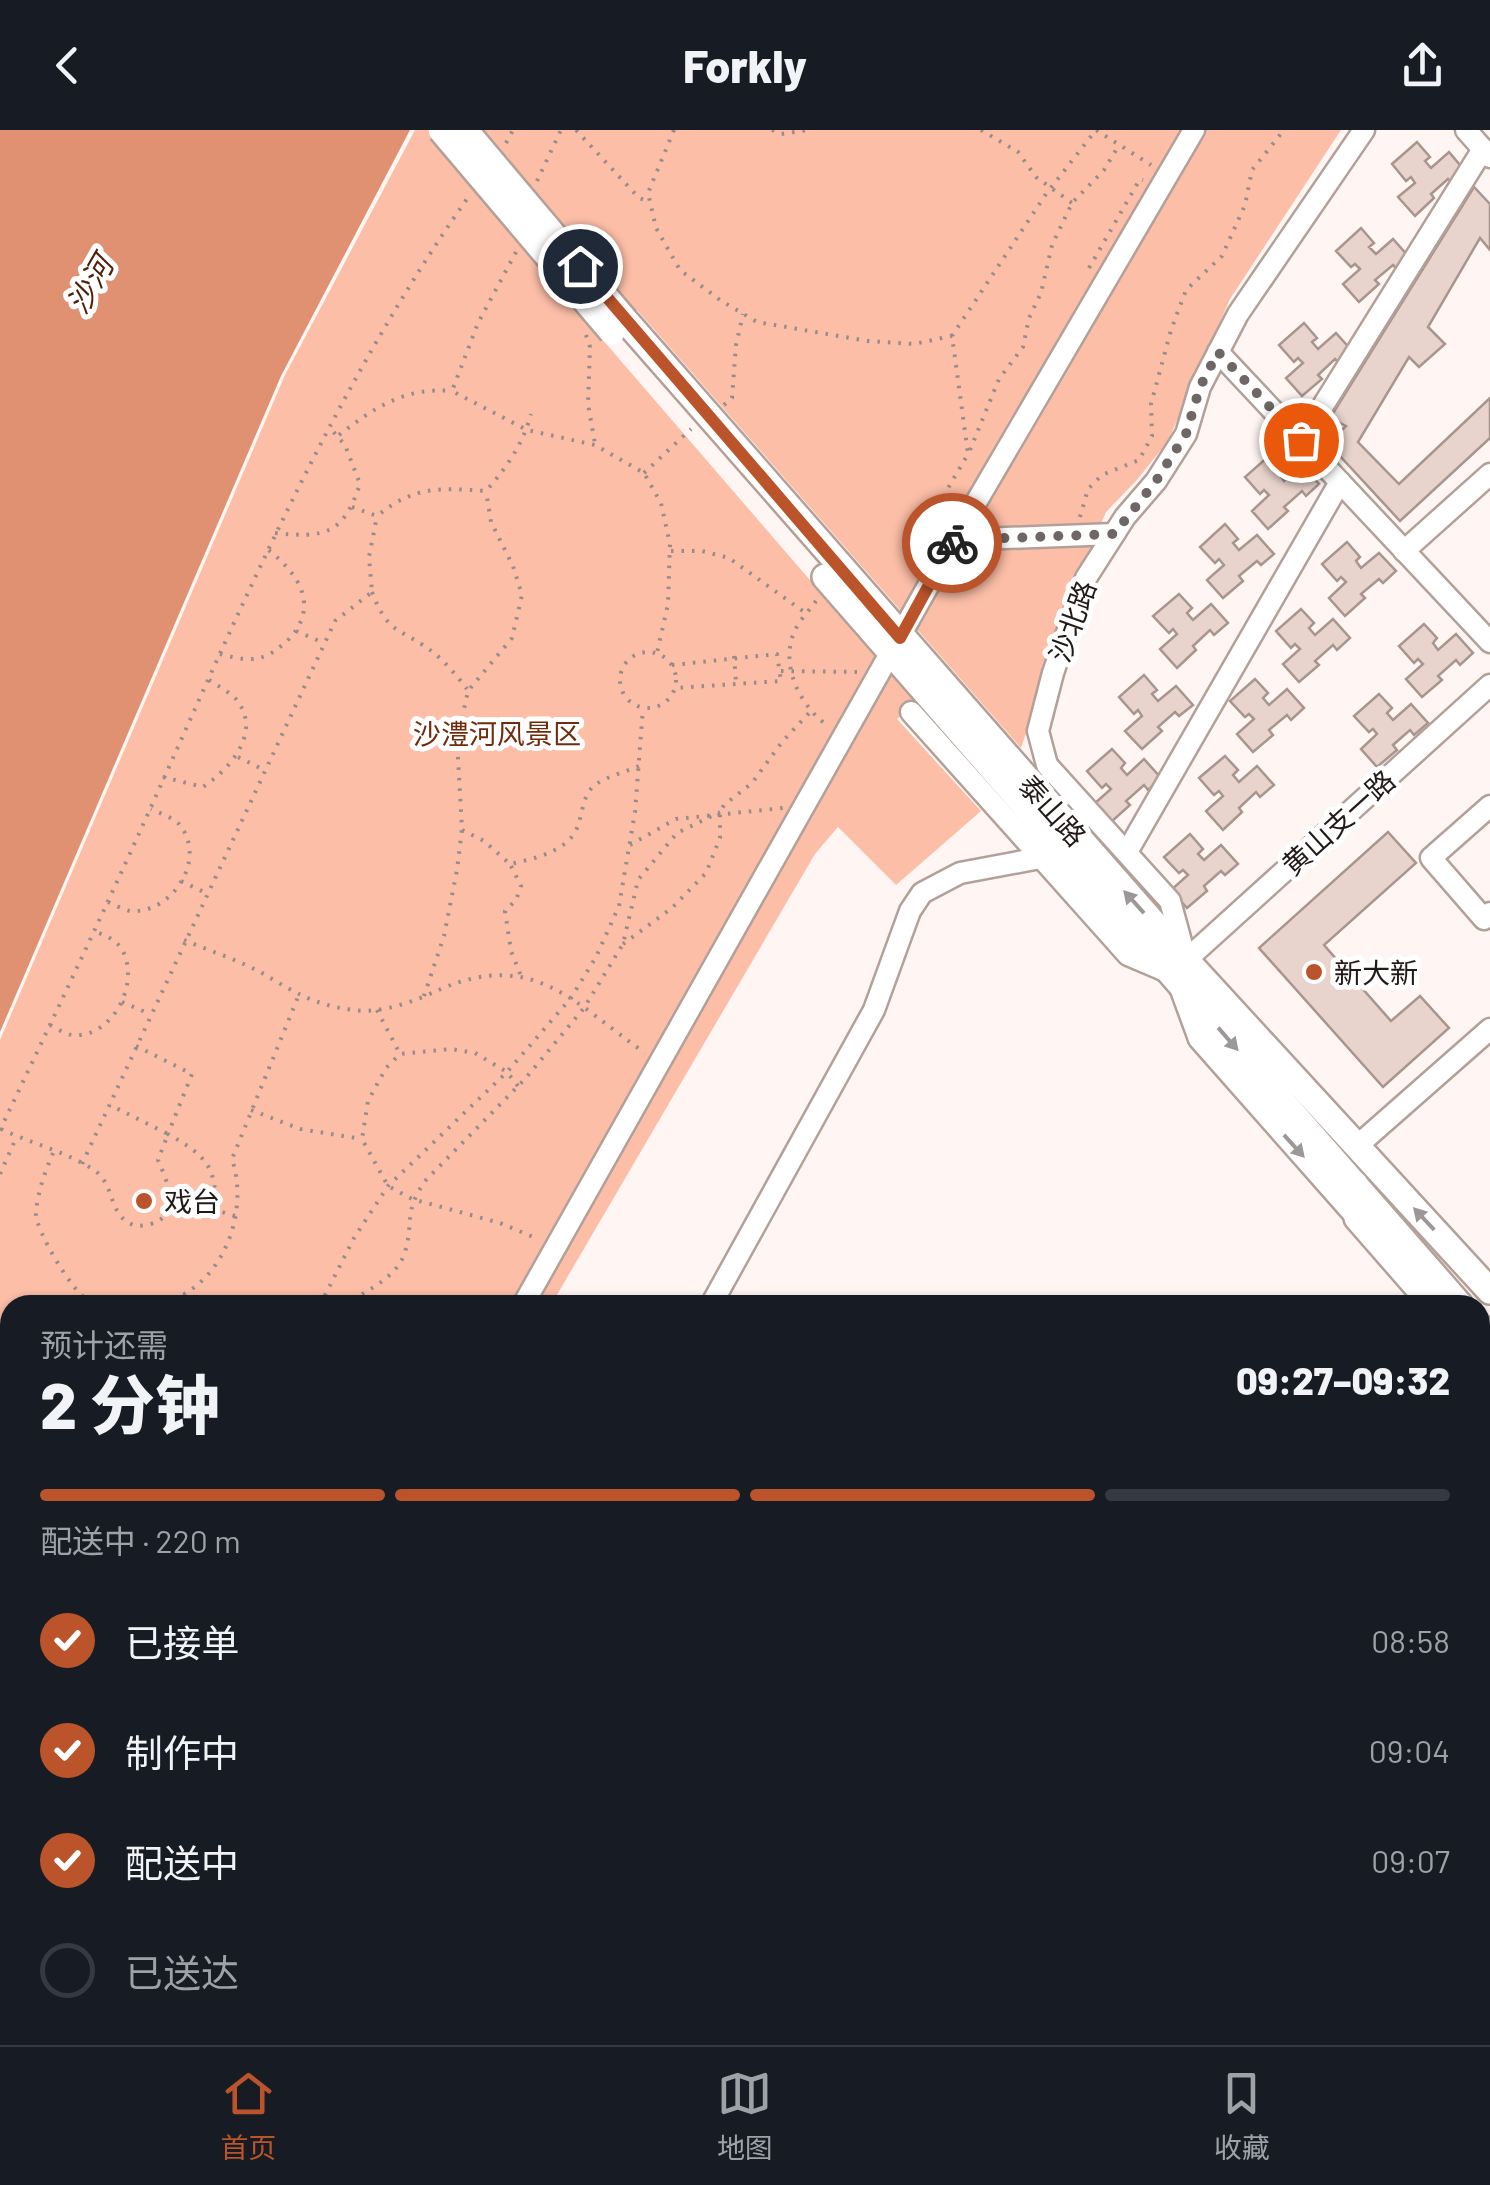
<!DOCTYPE html>
<html lang="zh">
<head>
<meta charset="utf-8">
<style>
	:root { --surface:#171b24; --page:#242831; --text:#f1f3f6; --muted:#9ea1a6; --line:#363941; --accent:#bb542a }
	body { margin:0; font-family:Barlow,"Noto Sans SC",sans-serif; background:var(--page); color:var(--text); height:100vh; display:flex; flex-direction:column; font-size:38px; white-space:nowrap }
	* { box-sizing:border-box; margin:0 }
	p { font-size:32px; color:var(--muted) }
	.icon { flex:none; width:55px; height:55px; fill:none; stroke:currentColor; stroke-width:2; stroke-linecap:round; stroke-linejoin:round }
	.map { position:relative; flex:1; overflow:hidden }
	.drawer { position:absolute; left:0px; top:1165px; width:1490px; height:750px; display:flex; flex-direction:column; background:var(--surface); border-radius:30px 30px 0 0; box-shadow:0 2px 8px #0004 }
	.drawer>* { flex:none }
	.pin { position:absolute; display:grid; place-items:center; width:85px; height:85px; color:#fff; margin:-42px; border:5px solid #fff; border-radius:50%; box-shadow:0 2px 10px #0007 }
	.courier { position:absolute; display:grid; place-items:center; width:100px; height:100px; margin:-50px; border:8px solid #bb542a; border-radius:50%; background:#fff; color:#222; box-shadow:0 2px 12px #0007 }
	.head em { font-style:normal; font-weight:800 }
	.head div { display:flex; flex-direction:column-reverse }
	.head { display:flex; align-items:center; justify-content:space-between; height:170px; padding:0 40px }
	h1 { font-size:65px; font-weight:800; line-height:75px }
	.bar { display:grid; grid-template-columns:repeat(4,1fr); gap:15px 10px; align-content:center; height:120px; padding:0 40px }
	.bar i { height:12px; border-radius:8px; background:var(--line) }
	.bar .current { background:var(--accent) }
	.bar p { grid-column:span 4 }
	ol { padding:0 40px; list-style:none }
	li { display:flex; align-items:center; gap:30px; height:110px }
	li p { margin-inline-start:auto }
	li .icon { padding:10px; border-radius:50%; background:var(--accent); color:#fff; stroke-width:4 }
	li:last-child { color:var(--muted) }
	li i { width:55px; height:55px; border:5px solid var(--line); border-radius:50% }
	header { display:flex; justify-content:space-between; align-items:center; height:130px; padding:0 40px; background:var(--surface); font-size:45px; font-weight:800 }
	.tabs { display:flex; justify-content:space-around; align-items:center; height:140px; border-top:2px solid var(--line); background:var(--surface); font-size:28px; color:var(--muted) }
	.tabs a { display:grid; justify-items:center; gap:5px }
	.tabs .current { color:var(--accent) }
	.map>svg:first-child { display:block }
</style>
</head>
<body>
<header><svg class="icon" aria-label="back" viewBox="0 0 24 24"><path d="M15 5l-7 7 7 7"/></svg>Forkly<svg class="icon" aria-label="share" viewBox="0 0 24 24"><path d="M12 15V3M7 8l5-5 5 5M5 13v7h14v-7"/></svg></header>
<div class="map">
<svg width="1490" height="1915" viewBox="0 0 1490 1915">
	<rect width="100%" height="100%" fill="#fff6f3"/>
	<polygon fill="#fcbea7" points="415,0 1341,0 1230,169 1168,311 1136,351 1106,382 1080,444 1021,618 637,180 602,209 916,573 897,589 981,681 896,755 838,697 815,724 551,1175 10,1175 10,1905 260,1905 265,1910 262,1915 0,1915 0,910 285,245"/>
	<polygon fill="#e09172" points="0,0 410,0 281,246 0,902"/>
	<g fill="#e8d4cc" stroke="#a8958e" stroke-width="2.5">
		<polygon points="1417,12 1430,27 1425,31 1431,38 1449,22 1465,41 1452,53 1448,49 1431,64 1434,68 1415,86 1398,67 1415,53 1411,47 1406,51 1392,34"/>
		<polygon points="1474,57 1490,74 1490,120 1480,108 1428,197 1445,214 1419,237 1409,227 1358,312 1399,354 1490,268 1490,308 1400,391 1328,313 1346,296 1330,288"/>
		<polygon points="1361,98 1374,113 1369,117 1376,124 1393,109 1410,128 1397,139 1393,135 1375,150 1379,154 1359,172 1343,154 1360,139 1355,134 1351,137 1336,121"/>
		<polygon points="1304,193 1317,208 1312,212 1318,219 1336,203 1353,222 1340,234 1335,229 1318,245 1322,249 1302,266 1286,248 1303,233 1298,228 1294,232 1279,215"/>
		<polygon points="1270,325 1283,340 1279,344 1284,351 1302,335 1319,354 1306,366 1302,361 1284,377 1288,381 1268,399 1252,381 1269,365 1264,360 1260,364 1245,347"/>
		<polygon points="1225,394 1238,409 1233,413 1239,420 1257,405 1274,424 1261,435 1257,431 1239,446 1243,451 1223,468 1207,450 1224,435 1219,429 1215,433 1200,417"/>
		<polygon points="1347,412 1360,427 1356,431 1361,438 1379,423 1396,441 1383,453 1379,449 1361,464 1365,468 1345,486 1329,468 1346,452 1341,447 1337,451 1322,434"/>
		<polygon points="1179,464 1192,478 1187,483 1193,490 1211,474 1228,493 1214,505 1210,500 1193,516 1196,520 1177,538 1160,519 1177,504 1173,499 1169,503 1153,486"/>
		<polygon points="1301,479 1314,493 1309,498 1315,505 1333,489 1350,508 1337,520 1333,515 1315,531 1319,535 1299,552 1283,534 1300,519 1295,514 1291,518 1276,501"/>
		<polygon points="1424,494 1437,508 1433,513 1438,520 1456,504 1473,523 1460,535 1456,530 1438,546 1442,550 1422,567 1406,549 1423,534 1418,529 1414,533 1399,516"/>
		<polygon points="1144,545 1157,560 1152,564 1158,571 1176,556 1193,575 1179,586 1175,582 1158,597 1162,601 1142,619 1125,601 1142,586 1138,580 1134,584 1119,567"/>
		<polygon points="1255,549 1268,563 1263,568 1269,575 1287,559 1304,578 1291,590 1287,585 1269,600 1273,605 1253,622 1237,604 1254,589 1249,584 1245,587 1230,571"/>
		<polygon points="1379,564 1392,578 1387,583 1393,590 1411,574 1428,593 1414,605 1410,600 1393,615 1397,620 1377,637 1361,619 1377,604 1373,599 1369,602 1354,586"/>
		<polygon points="1112,619 1125,633 1121,638 1127,645 1144,629 1161,648 1148,660 1144,655 1126,671 1130,675 1110,693 1094,674 1111,659 1106,654 1102,658 1087,641"/>
		<polygon points="1225,626 1238,640 1233,645 1239,652 1257,636 1274,655 1260,667 1256,662 1239,678 1242,682 1223,700 1206,681 1223,666 1219,661 1214,665 1199,648"/>
		<polygon points="1388,702 1416,733 1324,815 1391,891 1420,866 1449,898 1383,957 1259,818"/>
		<polygon points="1190,704 1203,719 1198,724 1204,730 1221,715 1238,734 1225,745 1221,741 1204,756 1207,761 1187,778 1171,760 1188,745 1183,740 1179,743 1164,727"/>
		<polygon points="1480,1723 1490,1735 1490,1786 1480,1795"/>
	</g>
	<g fill="none" stroke-linecap="round" stroke-linejoin="round">
		<defs>
			<g id="minor">
				<polyline points="1364,0 1238,184 1200,257 1186,304 1156,351 1125,387 1086,448 1053,543 1038,601 1047,635 1170,771 1186,830 1490,555"/>
				<polyline points="1466,0 1490,27"/>
				<polyline points="1218,222 1490,512"/>
				<polyline points="1301,311 1483,19"/>
				<polyline points="954,410 1114,404"/>
				<polyline points="1404,421 1490,344"/>
				<polyline points="911,582 1128,825 1168,842"/>
				<polyline points="1490,676 1431,728 1484,789 1490,783"/>
				<polyline points="1127,722 1340,352"/>
				<polyline points="1181,860 1199,909 1357,1088"/>
				<polyline points="1357,1016 1490,899"/>
				<polyline points="523,1175 954,410 1194,0"/>
				<polyline points="711,1175 874,880 910,781 922,763 960,743 1040,728"/>
				<polyline points="1480,1315 1490,1306"/>
				<polyline points="1480,1413 1490,1404"/>
				<polyline points="612,1905 621,1915"/>
				<polyline points="119,1915 124,1905"/>
				<polyline points="283,1915 289,1905"/>
				<polyline points="804,1915 815,1905"/>
				<polyline points="926,1915 937,1905"/>
			</g>
			<g id="major">
				<polyline points="625,190 1186,830 1490,1161"/>
				<polyline points="825,447 1460,1175"/>
				<polyline points="1355,1054 1357,1088 1433,1175"/>
				<polyline points="1480,1197 1490,1209"/>
				<polyline points="1480,1228 1490,1239"/>
				<polyline points="1480,1344 1490,1335"/>
				<polyline points="1480,1383 1490,1374"/>
				<polyline points="841,1915 853,1905"/>
				<polyline points="886,1915 897,1905"/>
			</g>
		</defs>
		<use href="#minor" stroke="#b3a099" stroke-width="25"/>
		<use href="#major" stroke="#b3a099" stroke-width="30"/>
		<g stroke="#968d8b" stroke-width="4" stroke-dasharray="2.5 8" stroke-linecap="butt">
			<polyline points="576,0 639,68 650,72"/>
			<polyline points="674,0 648,63 656,98 680,140 720,170 757,192 868,211 914,214 952,206"/>
			<polyline points="772,0 781,4 808,0"/>
			<polyline points="981,0 1018,22 1036,47 1072,73"/>
			<polyline points="506,13 513,0"/>
			<polyline points="537,51 561,0"/>
			<polyline points="516,122 478,193 452,261 527,300 595,315 644,343 661,373 670,414 668,474 657,523"/>
			<polyline points="1089,138 1140,49 1143,50"/>
			<polyline points="586,205 590,217 588,274 595,314"/>
			<polyline points="724,275 732,268 736,215 743,184"/>
			<path d="M339,305C375,277 405,257 452,261"/>
			<polyline points="970,320 999,249 1023,217 1029,188 1041,163 1052,115 1072,73 1104,40 1119,15"/>
			<polyline points="644,343 691,299"/>
			<path d="M352,377L377,386C415,355 441,358 486,361C507,337 523,314 531,284"/>
			<polyline points="1080,387 1088,359 1102,345 1139,330 1152,306 1151,274 1171,200 1186,160 1222,126 1245,75 1252,40 1284,0"/>
			<polyline points="946,388 934,382 968,324 952,206 1046,64 1096,0 1151,35"/>
			<path d="M275,403C325,408 343,405 360,354L345,315L330,298"/>
			<polyline points="671,421 702,421 729,428 807,484"/>
			<path d="M372,462C389,507 401,497 434,523C446,533 457,546 467,559"/>
			<path d="M816,471C808,482 797,493 793,505C781,538 801,577 828,596"/>
			<polyline points="296,501 324,513"/>
			<circle cx="648" cy="550" r="28"/>
			<path d="M220,524C231,527 247,531 259,528C269,526 279,518 286,512C321,478 300,444 267,419"/>
			<polyline points="734,526 736,552"/>
			<polyline points="672,535 777,524 781,551 675,558"/>
			<polyline points="781,541 857,542"/>
			<polyline points="238,627 264,640"/>
			<path d="M163,647L203,657C230,639 264,601 235,568C228,561 216,555 208,549"/>
			<path d="M462,700L484,711L510,734C533,729 567,722 577,698C583,684 582,665 595,655C607,646 626,642 639,636"/>
			<polyline points="630,715 676,689 783,678"/>
			<polyline points="511,736 521,756 516,770 505,781 511,821 521,846"/>
			<polyline points="181,751 206,763"/>
			<path d="M108,772C115,775 124,780 130,781C173,784 209,727 178,693C171,687 159,683 151,679"/>
			<path d="M184,810C210,821 238,830 262,843C294,862 314,875 353,880C382,884 415,871 441,859C534,819 575,874 645,923"/>
			<polyline points="623,814 672,778 706,743 720,708 720,682 724,675 752,653 782,612 810,582"/>
			<polyline points="424,866 444,806 457,740 462,699 457,610 468,561 512,508 522,465 513,436 491,392 486,361"/>
			<polyline points="122,872 150,884"/>
			<polyline points="377,880 400,924"/>
			<path d="M50,895C56,898 65,904 72,905C113,909 142,851 121,818C115,809 104,805 94,801"/>
			<path d="M136,916L192,944L168,1004C206,1026 216,1035 216,1080L238,1087"/>
			<polyline points="518,956 507,942 475,923 451,919 400,924 386,938 368,971 362,1009 388,1056 412,1069 500,1093 538,1109"/>
			<polyline points="251,980 300,999 362,1009"/>
			<path d="M1,999C30,1013 67,1022 94,1040C116,1055 107,1084 133,1095C139,1097 150,1095 156,1092C182,1080 166,1050 158,1030L168,1004L110,975"/>
			<path d="M0,1000C51,893 102,786 151,677C245,468 336,255 469,66"/>
			<path d="M53,1023C45,1042 37,1063 36,1084C36,1101 73,1163 88,1170C95,1173 105,1174 112,1175"/>
			<polyline points="82,1034 335,491 372,462 369,427 377,386"/>
			<polyline points="0,1044 17,1006"/>
			<polyline points="183,1164 196,1175"/>
			<path d="M154,1175C219,1164 251,1087 232,1029L298,867"/>
			<polyline points="320,1175 354,1108 388,1056 507,942 571,868 596,827 619,776 635,682 643,578"/>
			<path d="M344,1175C364,1162 395,1149 404,1125C415,1093 402,1083 426,1050L525,949L584,878L623,814L638,750L677,703L720,682"/>
			<polyline points="0,1361 10,1335"/>
			<polyline points="0,1366 10,1371"/>
			<polyline points="0,1645 10,1642"/>
			<polyline points="0,1700 10,1714"/>
			<polyline points="0,1892 10,1884"/>
			<polyline points="177,1905 195,1915"/>
		</g>
		<use href="#minor" stroke="#fff" stroke-width="20"/>
		<use href="#major" stroke="#fff" stroke-width="25"/>
		<defs>
			<g id="major-bridge">
				<polyline points="441,0 612,202"/>
				<polyline points="465,0 625,190"/>
			</g>
		</defs>
		<use href="#major-bridge" stroke="#b3a099" stroke-width="30" stroke-linecap="butt"/>
		<use href="#major-bridge" stroke="#fff" stroke-width="25"/>
	</g>
	<defs><path id="oneway-solid" d="M-6-.8H1V-3.2L6.5 0L1 3.2V.8H-6Z" transform="scale(2.5)"/></defs>
	<g fill="#9c9897">
		<use href="#oneway-solid" transform="translate(1134 772) rotate(-132)"/>
		<use href="#oneway-solid" transform="translate(1228 909) rotate(49)"/>
		<use href="#oneway-solid" transform="translate(1294 1016) rotate(48)"/>
		<use href="#oneway-solid" transform="translate(1424 1089) rotate(-133)"/>
	</g>
	<g fill="none" stroke-linecap="round" stroke-linejoin="round">
		<polyline stroke="#6f6765" stroke-width="10" stroke-dasharray="0 18" points="952,413 954,410 1114,404 1156,351 1186,304 1200,257 1218,222 1301,310"/>
		<polyline stroke="#bb542a" stroke-width="12" points="580,136 900,508 952,413"/>
	</g>
	<g fill="#bb542a" stroke="#fff" stroke-width="4">
		<circle cx="1314" cy="842" r="10"/>
		<circle cx="144" cy="1071" r="10"/>
	</g>
	<g text-anchor="middle" dominant-baseline="central" stroke-width="10" stroke-linejoin="round" paint-order="stroke">
		<g font-size="28" fill="#221a18" stroke="#fff">
			<text transform="translate(1072 491) rotate(-70)">沙北路</text>
			<text transform="translate(1053 680) rotate(48)">泰山路</text>
			<text transform="translate(1338 692) rotate(-42)">黄山支一路</text>
		</g>
		<g font-size="28" fill="#722b0a" stroke="#fff">
			<text x="497" y="603">沙澧河风景区</text>
		</g>
		<g font-size="28" fill="#221a18" stroke="#fff" text-anchor="start">
			<text x="1334" y="842">新大新</text>
			<text x="164" y="1071">戏台</text>
		</g>
		<g font-size="30" font-style="italic" fill="#511f09" stroke="#fff">
			<text transform="translate(89 154) rotate(-60)">沙河</text>
		</g>
	</g>
</svg>
<div class="pin" style="left:1301px;top:310px;background:#ea580c"><svg class="icon" aria-label="bag" viewBox="0 0 24 24"><path d="M5 8h14l-1 12H6zM9 8a3 3 0 0 1 6 0"/></svg></div>
<div class="pin" style="left:580px;top:136px;background:#1f2937"><svg class="icon" aria-label="home" viewBox="0 0 24 24"><path d="M3 11l9-7 9 7M6 9v11h12V9"/></svg></div>
<div class="courier" style="left:952px;top:413px"><svg class="icon" aria-label="bike" viewBox="0 0 24 24"><circle cx="6" cy="16" r="4"/><circle cx="18" cy="16" r="4"/><path d="M6 16l4-8h5l3 8M10 8l3 8H6M13 5h3"/></svg></div>
<section class="drawer">
<div class="head"><div><h1>2 分钟</h1><p>预计还需</p></div><em>09:27–09:32</em></div>
<div class="bar"><i class="current"></i><i class="current"></i><i class="current"></i><i></i><p>配送中 · 220 m</p></div>
<ol>
<li><svg class="icon" aria-label="check" viewBox="0 0 24 24"><path d="M5 12l5 5 9-10"/></svg>已接单<p>08:58</p></li>
<li><svg class="icon" aria-label="check" viewBox="0 0 24 24"><path d="M5 12l5 5 9-10"/></svg>制作中<p>09:04</p></li>
<li><svg class="icon" aria-label="check" viewBox="0 0 24 24"><path d="M5 12l5 5 9-10"/></svg>配送中<p>09:07</p></li>
<li><i></i>已送达</li>
</ol>
</section>
</div>
<nav class="tabs">
<a class="current"><svg class="icon" aria-label="home" viewBox="0 0 24 24"><path d="M3 11l9-7 9 7M6 9v11h12V9"/></svg>首页</a>
<a><svg class="icon" aria-label="map" viewBox="0 0 24 24"><path d="M3 6l6-2 6 2 6-2v14l-6 2-6-2-6 2zM9 4v14M15 6v14"/></svg>地图</a>
<a><svg class="icon" aria-label="saved" viewBox="0 0 24 24"><path d="M7 4h10v16l-5-4-5 4z"/></svg>收藏</a>
</nav>
</body>
</html>
